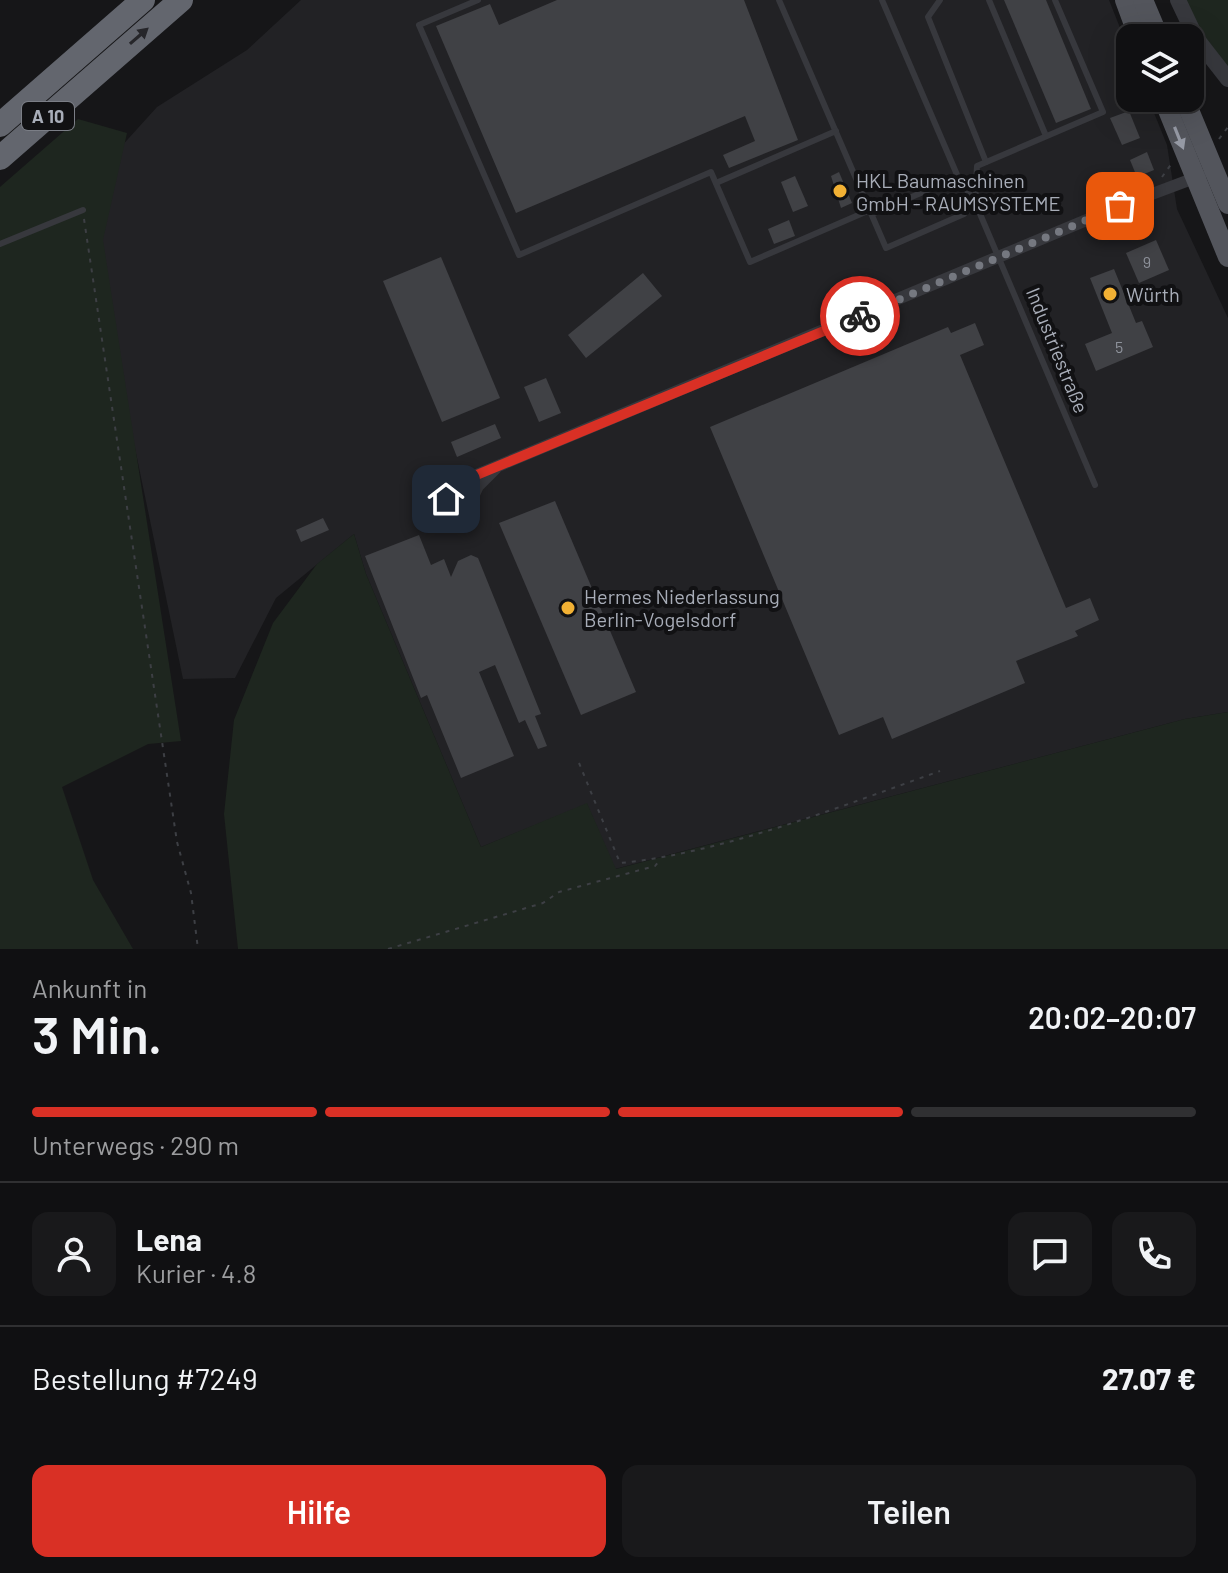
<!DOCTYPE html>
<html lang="de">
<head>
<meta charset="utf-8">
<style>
	:root { --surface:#101012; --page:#19191b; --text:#f1f3f6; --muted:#9c9d9f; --line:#303032; --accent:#d93025 }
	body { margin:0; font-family:Barlow,sans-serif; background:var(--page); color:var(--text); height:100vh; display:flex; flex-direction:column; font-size:30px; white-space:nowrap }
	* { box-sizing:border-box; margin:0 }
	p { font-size:26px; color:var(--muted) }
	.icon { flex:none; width:44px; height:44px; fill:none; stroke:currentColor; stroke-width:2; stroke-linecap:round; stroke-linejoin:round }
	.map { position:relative; height:949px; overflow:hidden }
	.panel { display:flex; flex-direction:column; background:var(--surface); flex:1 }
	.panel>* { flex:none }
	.tools { position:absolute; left:1116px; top:24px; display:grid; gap:16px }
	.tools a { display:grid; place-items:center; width:88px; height:88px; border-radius:16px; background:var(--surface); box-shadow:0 8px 32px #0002,0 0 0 2px var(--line); font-size:40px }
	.pin { position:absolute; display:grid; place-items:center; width:68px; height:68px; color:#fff; margin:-34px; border-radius:16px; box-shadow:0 4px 12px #0006 }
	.courier { position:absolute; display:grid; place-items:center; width:80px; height:80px; margin:-40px; border:6px solid #d93025; border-radius:50%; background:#fff; color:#222; box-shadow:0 2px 10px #0007 }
	.summary em { font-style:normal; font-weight:600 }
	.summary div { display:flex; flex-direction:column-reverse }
	.summary { display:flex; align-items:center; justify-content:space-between; height:136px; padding:0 32px }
	h1 { font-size:52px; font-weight:600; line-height:60px }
	.bar { display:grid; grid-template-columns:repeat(4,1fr); gap:12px 8px; align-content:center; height:96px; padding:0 32px }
	.bar i { height:10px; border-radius:6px; background:var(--line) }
	.bar .current { background:var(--accent) }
	.bar p { grid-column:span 4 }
	.line { display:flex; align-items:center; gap:20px; padding:0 32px; border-top:2px solid var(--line) }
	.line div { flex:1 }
	.round { display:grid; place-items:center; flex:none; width:84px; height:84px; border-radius:16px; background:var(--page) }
	.cta { display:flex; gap:16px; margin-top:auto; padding:16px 32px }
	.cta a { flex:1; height:92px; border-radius:16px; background:var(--accent); color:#fff; font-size:32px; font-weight:600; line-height:92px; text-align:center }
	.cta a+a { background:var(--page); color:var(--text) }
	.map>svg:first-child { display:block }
</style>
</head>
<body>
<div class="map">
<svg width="1228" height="949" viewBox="0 0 1228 949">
	<rect width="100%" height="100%" fill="#161618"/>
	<polygon fill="#222225" points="301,0 1109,0 1130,53 1130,98 1148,98 1167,145 1177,209 1228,318 1228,712 1185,719 615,869 587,804 481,847 366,574 354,534 276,598 235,678 183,679 95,256 109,160 157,107 247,50"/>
	<g fill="#1e261f">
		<polygon points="1182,0 1228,0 1228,72 1215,58"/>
		<polygon points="78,119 127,133 103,240 181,741 148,744 62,787 93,880 133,949 0,949 0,187"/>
		<polygon points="354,534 366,574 481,847 587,803 616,869 1185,719 1228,712 1228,949 238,949 224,814 234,720 273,623 317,564"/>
	</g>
	<g fill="#404145">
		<polygon points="557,0 744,0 798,140 729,168 723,155 755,141 745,116 516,213 436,26 490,4 499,25"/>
		<polygon points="1004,0 1046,0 1091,109 1056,123"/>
		<polygon points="1129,111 1140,138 1122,145 1110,118"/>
		<polygon points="1147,152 1154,170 1137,177 1130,160"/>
		<polygon points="839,172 852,203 841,208 831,176"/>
		<polygon points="795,176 808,206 793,212 781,182"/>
		<polygon points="789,220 795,236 774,244 768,229"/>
		<polygon points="1156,240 1169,270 1139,283 1126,253"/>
		<polygon points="441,257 500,398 442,422 383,281"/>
		<polygon points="1114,269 1136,323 1142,321 1153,347 1096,371 1085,344 1112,333 1090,278"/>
		<polygon points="643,273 662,296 586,358 568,335"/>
		<polygon points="975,323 984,345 960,355 1066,608 1090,598 1099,620 1075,631 1078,636 1016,661 1025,683 892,739 883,717 839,735 710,427 948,327 951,333"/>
		<polygon points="546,378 561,413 539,422 524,387"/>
		<polygon points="495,424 501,438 457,457 451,442"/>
		<polygon points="555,501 636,692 581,715 499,523"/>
		<polygon points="323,518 329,530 301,542 296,530"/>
		<polygon points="419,535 431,565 444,559 451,577 458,561 471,555 478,558 541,714 535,716 547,746 538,749 525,720 519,723 495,665 479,672 514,756 461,778 427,695 421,698 365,556"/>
	</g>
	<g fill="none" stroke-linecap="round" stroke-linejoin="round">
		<g stroke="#3d3f44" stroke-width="2" stroke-dasharray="4 6" stroke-linecap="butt">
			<polyline points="1219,139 1228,127"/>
			<polyline points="1162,177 1172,163"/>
			<polyline points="84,219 177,842 191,893 198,949"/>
			<path d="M579,763L620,863C723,853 842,806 940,771"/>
			<polyline points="388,949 543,903 559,892 655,866 659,861"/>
		</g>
		<g stroke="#37383d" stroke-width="6">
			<polyline points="478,0 419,25 519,255 711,172 750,262 870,210"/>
			<polyline points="779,0 886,248 964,214"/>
			<polyline points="882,0 958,177 975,202 1095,485"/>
			<polyline points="940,0 928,17 986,162"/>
			<polyline points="989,0 1046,136"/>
			<polyline points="716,183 836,131"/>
			<polyline points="975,202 977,166 1103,112 1055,0"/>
			<polyline points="872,214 958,177"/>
			<polyline points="0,244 83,210"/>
		</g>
		<polyline stroke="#37383d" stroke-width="12" points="496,468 478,486 469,505 454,509 446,499 449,489 467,479 1120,206 1200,176"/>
		<polyline stroke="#37383d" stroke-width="16" points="1178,0 1196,38 1228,79"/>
		<g stroke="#53555c" stroke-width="20">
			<polyline points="1125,0 1139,38"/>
			<polyline points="1143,0 1159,38"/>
			<polyline points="1163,98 1228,257"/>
			<polyline points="1184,98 1228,204"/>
		</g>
		<g stroke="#63666e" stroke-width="24">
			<polyline points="0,125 143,0"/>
			<polyline points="0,158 181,0"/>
		</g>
	</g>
	<defs><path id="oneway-solid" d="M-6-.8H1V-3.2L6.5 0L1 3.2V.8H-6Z" transform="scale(2)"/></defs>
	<use fill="#26262a" href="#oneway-solid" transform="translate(139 36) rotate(-41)"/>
	<use fill="#979ba6" href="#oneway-solid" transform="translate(1179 138) rotate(68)"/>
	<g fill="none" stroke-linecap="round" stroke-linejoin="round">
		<polyline stroke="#757880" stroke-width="8" stroke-dasharray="0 14.4" points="860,316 1120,206"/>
		<polyline stroke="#d93025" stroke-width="10" points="446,499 449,489 467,479 860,316"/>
	</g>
	<g fill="#f2b134" stroke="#111113" stroke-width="3">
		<circle cx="840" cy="191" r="8"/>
		<circle cx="1110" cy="294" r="8"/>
		<circle cx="568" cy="608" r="8"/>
	</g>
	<g text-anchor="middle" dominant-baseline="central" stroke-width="8" stroke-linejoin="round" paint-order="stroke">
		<g font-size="16" fill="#8e929b">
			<text x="1147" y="261">9</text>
			<text x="1119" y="346">5</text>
		</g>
		<rect fill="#111113" stroke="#7b7e86" stroke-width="2" x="22" y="102" width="52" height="28" rx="6"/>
		<g font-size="18" font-weight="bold" fill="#a8adb8">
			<text x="48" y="116">A 10</text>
		</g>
		<g font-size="20" fill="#a8adb8" stroke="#111113" text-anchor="start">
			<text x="856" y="180">HKL Baumaschinen<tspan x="856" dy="23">GmbH - RAUMSYSTEME</tspan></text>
			<text x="1126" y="294">Würth</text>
			<text x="584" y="596">Hermes Niederlassung<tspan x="584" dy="23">Berlin-Vogelsdorf</tspan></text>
		</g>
		<g font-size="20" fill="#a8adb8" stroke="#111113">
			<text transform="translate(1058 350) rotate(68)">Industriestraße</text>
		</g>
	</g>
</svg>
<div class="tools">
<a><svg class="icon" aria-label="layers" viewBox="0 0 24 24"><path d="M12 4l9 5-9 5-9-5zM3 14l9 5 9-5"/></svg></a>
</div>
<div class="pin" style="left:1120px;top:206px;background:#ea580c"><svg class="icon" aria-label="bag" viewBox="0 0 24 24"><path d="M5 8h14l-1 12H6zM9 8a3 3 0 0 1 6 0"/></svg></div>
<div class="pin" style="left:446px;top:499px;background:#1f2937"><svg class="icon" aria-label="home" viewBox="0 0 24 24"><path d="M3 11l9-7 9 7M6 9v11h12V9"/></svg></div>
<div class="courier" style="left:860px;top:316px"><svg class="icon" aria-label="bike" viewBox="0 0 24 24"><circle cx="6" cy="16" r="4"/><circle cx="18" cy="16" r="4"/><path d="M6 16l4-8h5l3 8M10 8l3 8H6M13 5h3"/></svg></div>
</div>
<section class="panel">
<div class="summary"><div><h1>3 Min.</h1><p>Ankunft in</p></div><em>20:02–20:07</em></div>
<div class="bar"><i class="current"></i><i class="current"></i><i class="current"></i><i></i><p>Unterwegs · 290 m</p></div>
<div class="line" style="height:144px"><a class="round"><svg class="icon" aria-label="person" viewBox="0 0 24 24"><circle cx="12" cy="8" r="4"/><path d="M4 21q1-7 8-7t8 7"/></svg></a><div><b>Lena</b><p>Kurier · 4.8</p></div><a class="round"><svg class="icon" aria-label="chat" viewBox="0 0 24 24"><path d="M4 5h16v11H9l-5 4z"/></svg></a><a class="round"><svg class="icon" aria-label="phone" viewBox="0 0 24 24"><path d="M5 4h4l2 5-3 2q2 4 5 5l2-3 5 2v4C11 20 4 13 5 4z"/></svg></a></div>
<div class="line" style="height:104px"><div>Bestellung #7249</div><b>27.07 €</b></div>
<div class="cta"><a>Hilfe</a><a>Teilen</a></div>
</section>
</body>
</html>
